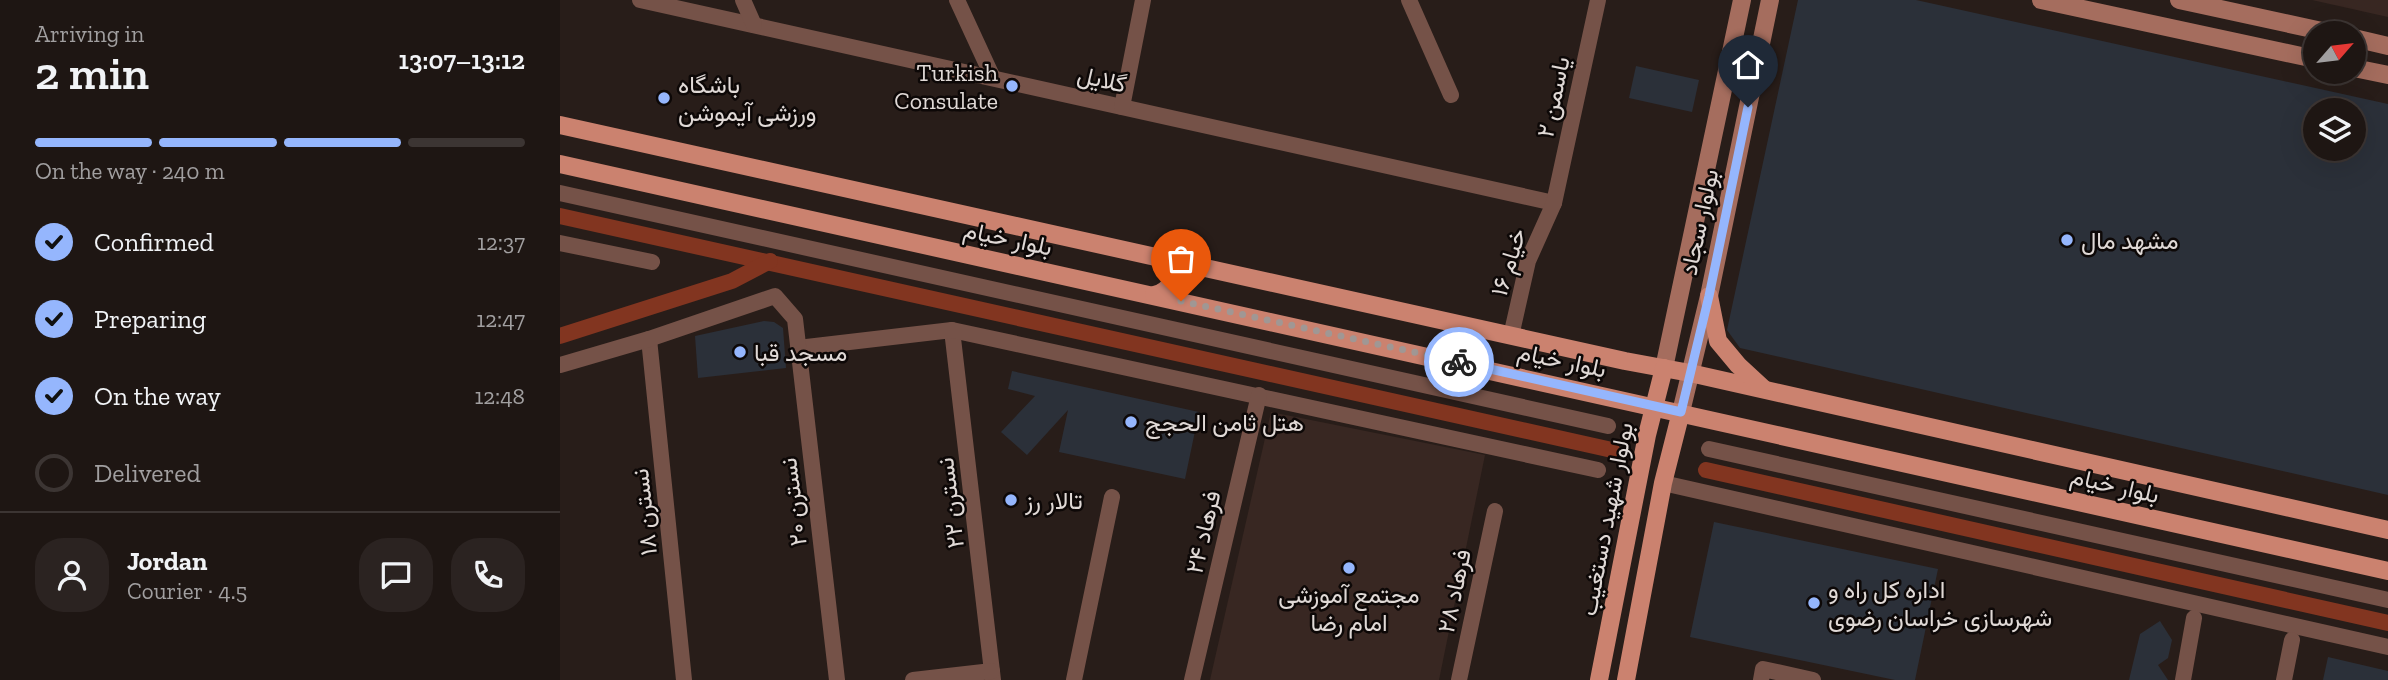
<!DOCTYPE html>
<html lang="en">
<head>
<meta charset="utf-8">
<style>
	:root { --surface:#1e1613; --page:#2b2321; --text:#f1f3f6; --muted:#a19fa0; --line:#3c3533; --accent:#95b6fd }
	body { margin:0; font-family:"Zilla Slab",Vazirmatn,serif; background:var(--page); color:var(--text); height:100vh; display:flex; flex-direction:column; font-size:26px; white-space:nowrap }
	* { box-sizing:border-box; margin:0 }
	p { font-size:23px; color:var(--muted) }
	.icon { flex:none; width:38px; height:38px; fill:none; stroke:currentColor; stroke-width:2; stroke-linecap:round; stroke-linejoin:round }
	.map { position:relative; flex:1; overflow:hidden }
	.sheet { display:flex; flex-direction:column; background:var(--surface); width:560px }
	.sheet>* { flex:none }
	.needle { width:46px; rotate:62deg }
	.tools { position:absolute; left:1743px; top:21px; display:grid; gap:14px }
	.tools a { display:grid; place-items:center; width:63px; height:63px; border-radius:50%; background:var(--surface); box-shadow:0 7px 28px #0002,0 0 0 2px var(--line); font-size:35px }
	.pin { position:absolute; display:grid; place-items:center; width:60px; height:60px; color:#fff; margin:-72px -30px; border-radius:50% 50% 50% 0; rotate:-45deg; box-shadow:0 0 7px #0007 }
	.pin .icon { rotate:45deg }
	.courier { position:absolute; display:grid; place-items:center; width:70px; height:70px; margin:-35px; border:5px solid #95b6fd; border-radius:50%; background:#fff; color:#222; box-shadow:0 2px 9px #0007 }
	.headline em { font-style:normal; font-weight:600 }
	.headline div { display:flex; flex-direction:column-reverse }
	.headline { display:flex; align-items:center; justify-content:space-between; height:119px; padding:0 35px }
	h1 { font-size:46px; font-weight:600; line-height:52px }
	.bar { display:grid; grid-template-columns:repeat(4,1fr); gap:10px 7px; align-content:center; height:84px; padding:0 35px }
	.bar i { height:9px; border-radius:5px; background:var(--line) }
	.bar .selected { background:var(--accent) }
	.bar p { grid-column:span 4 }
	.line { display:flex; align-items:center; gap:18px; padding:0 35px; border-top:2px solid var(--line) }
	.line div { flex:1 }
	.round { display:grid; place-items:center; flex:none; width:74px; height:74px; border-radius:28px; background:var(--page) }
	ol { padding:0 35px; list-style:none }
	li { display:flex; align-items:center; gap:21px; height:77px }
	li p { margin-inline-start:auto }
	li .icon { padding:7px; border-radius:50%; background:var(--accent); color:#111; stroke-width:4 }
	li:last-child { color:var(--muted) }
	li i { width:38px; height:38px; border:4px solid var(--line); border-radius:50% }
	main { display:flex; flex:1; min-height:0 }
	.map>svg:first-child { display:block }
</style>
</head>
<body>
<main>
<section class="sheet">
<div class="headline"><div><h1>2 min</h1><p>Arriving in</p></div><em>13:07–13:12</em></div>
<div class="bar"><i class="selected"></i><i class="selected"></i><i class="selected"></i><i></i><p>On the way · 240 m</p></div>
<ol>
<li><svg class="icon" aria-label="check" viewBox="0 0 24 24"><path d="M5 12l5 5 9-10"/></svg>Confirmed<p>12:37</p></li>
<li><svg class="icon" aria-label="check" viewBox="0 0 24 24"><path d="M5 12l5 5 9-10"/></svg>Preparing<p>12:47</p></li>
<li><svg class="icon" aria-label="check" viewBox="0 0 24 24"><path d="M5 12l5 5 9-10"/></svg>On the way<p>12:48</p></li>
<li><i></i>Delivered</li>
</ol>
<div class="line" style="height:126px"><a class="round"><svg class="icon" aria-label="person" viewBox="0 0 24 24"><circle cx="12" cy="8" r="4"/><path d="M4 21q1-7 8-7t8 7"/></svg></a><div><b>Jordan</b><p>Courier · 4.5</p></div><a class="round"><svg class="icon" aria-label="chat" viewBox="0 0 24 24"><path d="M4 5h16v11H9l-5 4z"/></svg></a><a class="round"><svg class="icon" aria-label="phone" viewBox="0 0 24 24"><path d="M5 4h4l2 5-3 2q2 4 5 5l2-3 5 2v4C11 20 4 13 5 4z"/></svg></a></div>
</section>
<div class="map">
<svg width="1828" height="680" viewBox="0 0 1828 680">
	<rect width="100%" height="100%" fill="#281d19"/>
	<g fill="#382722">
		<polygon points="1752,0 1828,0 1828,17"/>
		<polygon points="711,412 925,455 879,680 650,680"/>
	</g>
	<g fill="none" stroke-linecap="round" stroke-linejoin="round">
		<g stroke="#823520" stroke-width="16">
			<polyline points="0,216 1052,450"/>
			<polyline points="0,336 172,281 210,261"/>
			<polyline points="1146,470 1828,623"/>
		</g>
	</g>
	<g fill="#2b3039" fill-rule="evenodd">
		<path d="M1238,0H1356L1828,104V495L1180,348L1167,330ZM1755,110H1794V149H1755Z"/>
		<polygon points="1076,66 1139,80 1132,112 1069,98"/>
		<polygon points="204,321 214,322 223,328 226,368 138,378 135,336"/>
		<polygon points="452,371 639,412 625,479 499,452 508,410 467,455 441,432 475,396 448,389"/>
		<polygon points="1154,522 1378,569 1355,680 1335,680 1130,637"/>
		<polygon points="1600,621 1612,640 1608,658 1598,665 1608,680 1569,680 1580,634"/>
		<polygon points="1768,657 1828,671 1828,680 1763,680"/>
	</g>
	<g fill="none" stroke-linecap="round" stroke-linejoin="round">
		<g stroke="#755248" stroke-width="16">
			<polyline points="80,0 994,203"/>
			<polyline points="183,0 194,25"/>
			<polyline points="397,0 433,78"/>
			<polyline points="849,0 891,95"/>
			<polyline points="562,107 583,0"/>
			<polyline points="0,193 1048,426"/>
			<polyline points="0,243 92,262"/>
			<polyline points="392,330 433,680"/>
			<polyline points="951,336 968,261 994,203 1038,0"/>
			<polyline points="89,339 124,680"/>
			<polyline points="238,348 392,330 1038,470"/>
			<polyline points="0,365 89,339 215,296 235,319 277,680"/>
			<polyline points="1149,449 1828,600"/>
			<polyline points="1103,483 1828,647"/>
			<polyline points="353,680 432,671"/>
			<polyline points="514,680 552,497"/>
			<polyline points="632,680 699,395"/>
			<polyline points="899,680 935,511"/>
			<polyline points="1201,680 1203,669 1253,680"/>
			<polyline points="1623,680 1634,618"/>
			<polyline points="1724,680 1732,640"/>
		</g>
		<g stroke="#a56d5e" stroke-width="18">
			<polyline points="1481,0 1755,59"/>
			<polyline points="1619,0 1771,33"/>
			<polyline points="1794,38 1828,46"/>
			<polyline points="1794,68 1828,75"/>
			<polyline points="1104,368 1182,0"/>
			<polyline points="1121,412 1149,296 1210,0"/>
		</g>
		<g stroke="#cb826f" stroke-width="18">
			<polyline points="0,125 1065,361 1130,373 1828,530"/>
			<polyline points="0,164 1828,571"/>
			<path d="M594,295C613,291 618,272 604,259"/>
			<polyline points="1149,296 1158,341 1178,365 1204,389"/>
			<polyline points="1039,680 1087,435 1104,368"/>
			<polyline points="1066,680 1103,483 1121,412"/>
		</g>
	</g>
	<g fill="none" stroke-linecap="round" stroke-linejoin="round">
		<polyline stroke="#a09794" stroke-width="7" stroke-dasharray="0 12.6" points="621,301 899,362"/>
		<polyline stroke="#95b6fd" stroke-width="9" points="899,362 1121,412 1149,296 1188,107"/>
	</g>
	<g fill="#95b6fd" stroke="#0d0807" stroke-width="2.5">
		<circle cx="452" cy="86" r="7"/>
		<circle cx="104" cy="98" r="7"/>
		<circle cx="1507" cy="240" r="7"/>
		<circle cx="180" cy="352" r="7"/>
		<circle cx="571" cy="422" r="7"/>
		<circle cx="451" cy="500" r="7"/>
		<circle cx="789" cy="568" r="7"/>
		<circle cx="1254" cy="603" r="7"/>
	</g>
	<g text-anchor="middle" dominant-baseline="central" stroke-width="5" stroke-linejoin="round" paint-order="stroke">
		<g font-size="24" fill="#e0d9d6" stroke="#0d0807" text-anchor="start">
			<text x="438" y="72" text-anchor="end">Turkish<tspan x="438" dy="28">Consulate</tspan></text>
			<text x="118" y="84">باشگاه<tspan x="118" dy="28">ورزشی آیموشن</tspan></text>
			<text x="1521" y="240">مشهد مال</text>
			<text x="194" y="352">مسجد قبا</text>
			<text x="585" y="422">هتل ثامن الحجج</text>
			<text x="465" y="500">تالار رز</text>
			<text x="1268" y="589">اداره کل راه و<tspan x="1268" dy="28">شهرسازی خراسان رضوی</tspan></text>
			<text x="789" y="594" text-anchor="middle">مجتمع آموزشی<tspan x="789" dy="28">امام رضا</tspan></text>
		</g>
		<g font-size="24" fill="#e0d9d6" stroke="#0d0807">
			<text transform="translate(542 79) rotate(13)">گلایل</text>
			<text transform="translate(993 97) rotate(-78)">یاسمن ۲</text>
			<text transform="translate(1139 222) rotate(-78)">بولوار سجاد</text>
			<text transform="translate(448 238) rotate(12)">بلوار خیام</text>
			<text transform="translate(948 262) rotate(-73)">خیام ۱۶</text>
			<text transform="translate(1002 360) rotate(12)">بلوار خیام</text>
			<text transform="translate(1555 485) rotate(13)">بلوار خیام</text>
			<text transform="translate(233 502) rotate(-97)">نسترن ۲۰</text>
			<text transform="translate(390 503) rotate(-97)">نسترن ۲۲</text>
			<text transform="translate(84 512) rotate(-96)">نسترن ۱۸</text>
			<text transform="translate(1046 519) rotate(-79)">بولوار شهید دستغیب</text>
			<text transform="translate(643 532) rotate(-77)">فرهاد ۲۴</text>
			<text transform="translate(894 591) rotate(-78)">فرهاد ۲۸</text>
		</g>
	</g>
</svg>
<div class="tools">
<a><svg class="needle" viewBox="-14 -14 28 28"><path d="M0-13l5 13h-10z" fill="#e53935"/><path d="M0 13l5-13h-10z" fill="#a19fa0"/></svg></a>
<a><svg class="icon" aria-label="layers" viewBox="0 0 24 24"><path d="M12 4l9 5-9 5-9-5zM3 14l9 5 9-5"/></svg></a>
</div>
<div class="pin" style="left:621px;top:301px;background:#ea580c"><svg class="icon" aria-label="bag" viewBox="0 0 24 24"><path d="M5 8h14l-1 12H6zM9 8a3 3 0 0 1 6 0"/></svg></div>
<div class="pin" style="left:1188px;top:107px;background:#1f2937"><svg class="icon" aria-label="home" viewBox="0 0 24 24"><path d="M3 11l9-7 9 7M6 9v11h12V9"/></svg></div>
<div class="courier" style="left:899px;top:362px"><svg class="icon" aria-label="bike" viewBox="0 0 24 24"><circle cx="6" cy="16" r="4"/><circle cx="18" cy="16" r="4"/><path d="M6 16l4-8h5l3 8M10 8l3 8H6M13 5h3"/></svg></div>
</div>
</main>
</body>
</html>
